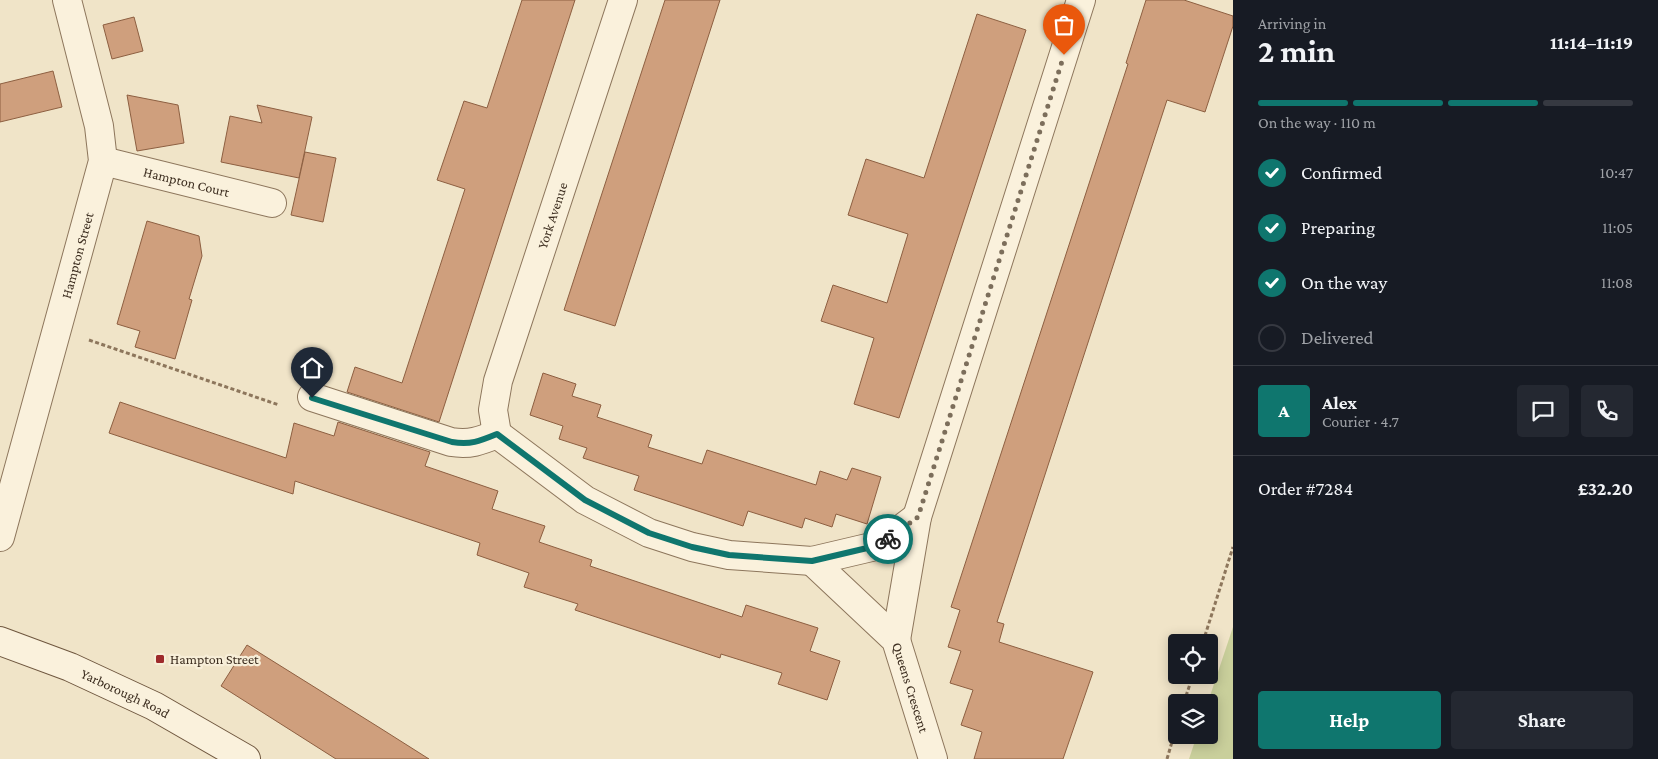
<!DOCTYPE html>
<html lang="en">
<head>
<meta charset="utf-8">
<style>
	:root { --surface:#171b24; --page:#242831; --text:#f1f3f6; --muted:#9ea1a6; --line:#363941; --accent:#0f766e }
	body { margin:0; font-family:"Crimson Pro",serif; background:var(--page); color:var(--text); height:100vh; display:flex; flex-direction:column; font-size:19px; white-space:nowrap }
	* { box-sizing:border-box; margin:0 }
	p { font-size:16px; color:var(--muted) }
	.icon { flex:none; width:28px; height:28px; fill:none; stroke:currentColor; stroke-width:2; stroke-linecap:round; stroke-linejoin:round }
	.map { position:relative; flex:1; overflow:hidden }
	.details { display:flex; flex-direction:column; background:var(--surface); width:425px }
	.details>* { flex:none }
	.buttons { position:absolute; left:1168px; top:634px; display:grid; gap:10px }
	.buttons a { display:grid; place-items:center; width:50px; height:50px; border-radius:5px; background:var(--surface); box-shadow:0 2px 12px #0003; font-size:25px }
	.pin { position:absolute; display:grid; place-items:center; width:42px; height:42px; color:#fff; margin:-51px -21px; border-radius:50% 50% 50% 0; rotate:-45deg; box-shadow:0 0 5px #0007 }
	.pin .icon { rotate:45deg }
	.courier { position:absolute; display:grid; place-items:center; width:50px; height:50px; margin:-25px; border:4px solid #0f766e; border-radius:50%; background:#fff; color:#222; box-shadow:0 1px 6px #0007 }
	.headline em { font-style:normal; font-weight:700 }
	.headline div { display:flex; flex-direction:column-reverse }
	.headline { display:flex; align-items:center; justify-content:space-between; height:85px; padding:0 25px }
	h1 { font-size:32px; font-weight:700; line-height:38px }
	.bar { display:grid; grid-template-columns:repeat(4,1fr); gap:8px 5px; align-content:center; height:60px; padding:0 25px }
	.bar i { height:6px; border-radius:4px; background:var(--line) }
	.bar .active { background:var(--accent) }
	.bar p { grid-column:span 4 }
	.line { display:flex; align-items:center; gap:12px; padding:0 25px; border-top:1px solid var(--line) }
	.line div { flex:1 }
	.round { display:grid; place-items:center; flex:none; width:52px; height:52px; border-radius:5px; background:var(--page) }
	ol { padding:0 25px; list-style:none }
	li { display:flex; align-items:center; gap:15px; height:55px }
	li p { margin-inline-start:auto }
	li .icon { padding:5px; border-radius:50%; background:var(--accent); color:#fff; stroke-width:4 }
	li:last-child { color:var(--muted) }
	li i { width:28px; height:28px; border:2px solid var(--line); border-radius:50% }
	.primary-button { display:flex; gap:10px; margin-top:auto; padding:10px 25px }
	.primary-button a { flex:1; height:58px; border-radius:5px; background:var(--accent); color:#fff; font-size:20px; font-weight:700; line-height:58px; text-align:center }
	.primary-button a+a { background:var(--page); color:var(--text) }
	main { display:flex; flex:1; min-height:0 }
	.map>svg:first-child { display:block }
</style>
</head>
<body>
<main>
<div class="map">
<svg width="1233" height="759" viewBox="0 0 1233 759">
	<rect width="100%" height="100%" fill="#f0e4c8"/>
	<polygon fill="#c9cf9b" points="1233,627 1233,759 1189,759 1197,735 1209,735 1208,702"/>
	<g fill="#cf9f7d" stroke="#8d5f41">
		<polygon points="522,0 575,0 439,422 347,392 355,367 402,383 465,189 437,180 464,101 487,108"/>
		<polygon points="665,0 720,0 615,326 564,310"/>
		<polygon points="1146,0 1184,0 1233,16 1233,26 1205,112 1167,100 997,622 1004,624 999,642 1093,672 1063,759 974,759 982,732 961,725 973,690 950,683 961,651 948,647 960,610 951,607 1128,64 1126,63"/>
		<polygon points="977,14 1026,30 899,418 854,404 874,338 821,321 833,285 887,303 908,234 848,215 866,159 924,178"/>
		<polygon points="134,17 143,51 112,59 103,25"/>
		<polygon points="53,71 62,107 0,122 0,84"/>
		<polygon points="127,95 178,105 184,143 137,151"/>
		<polygon points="257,105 312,117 299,178 221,162 230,116 262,123"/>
		<polygon points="305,152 336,158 323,222 291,215"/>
		<polygon points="147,221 199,236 202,256 189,299 192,300 175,359 135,347 140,331 117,324"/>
		<polygon points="543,373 576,384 572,396 601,405 597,417 652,435 648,447 702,464 707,450 816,485 820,471 847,480 852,468 881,477 867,524 836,514 832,527 805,518 802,528 748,511 743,526 634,490 639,476 583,458 587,448 559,439 563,426 530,415"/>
		<polygon points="120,402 286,458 294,423 334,436 338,422 430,452 425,466 498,491 492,509 545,526 539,542 592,560 590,566 742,617 746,605 818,628 810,651 840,661 827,700 778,684 782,673 721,654 720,658 575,610 578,604 524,587 529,573 477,555 480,543 295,481 293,494 109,433"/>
		<polygon points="247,645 380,728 429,759 336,759 221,686"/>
	</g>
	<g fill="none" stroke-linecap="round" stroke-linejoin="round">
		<defs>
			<g id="minor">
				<path id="s1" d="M103,161L272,203"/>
				<path d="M312,397L451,442C470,445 480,441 497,434"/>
				<polyline points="497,434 585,500 649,533 692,547 729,555 812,561 880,545 917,517"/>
				<path id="s2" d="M497,434L493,410L498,381L623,0"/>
				<path id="s3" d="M0,537L103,161L99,126L67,0"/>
				<path id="s4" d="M812,561L896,640L933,759"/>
				<polyline points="896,640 917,517 1081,0"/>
			</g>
			<g id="secondary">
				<path id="s5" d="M0,641L70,667L154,706L246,759"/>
			</g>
		</defs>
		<use href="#minor" stroke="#8d765c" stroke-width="30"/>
		<use href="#secondary" stroke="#6f573f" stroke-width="30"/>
		<g stroke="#8d765c" stroke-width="3" stroke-dasharray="4 2.5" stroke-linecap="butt">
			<polyline points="89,340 279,405"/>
			<polyline points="1203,642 1233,547"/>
			<polyline points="1184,702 1193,675"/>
			<polyline points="1167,759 1176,728"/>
		</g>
		<use href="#minor" stroke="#faf1dc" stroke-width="28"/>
		<use href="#secondary" stroke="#faf1dc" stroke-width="28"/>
	</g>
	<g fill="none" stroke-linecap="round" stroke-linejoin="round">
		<polyline stroke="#7c6e5b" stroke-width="5" stroke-dasharray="0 9" points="888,539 918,517 1064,55"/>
		<path stroke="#0f766e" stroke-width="6" d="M312,398L452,442C471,445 480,441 497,434L585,500L649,533L692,547L729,555L812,561L880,545L888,539"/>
	</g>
	<rect fill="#9e2a2b" stroke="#f7eed8" stroke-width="2" x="155" y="654" width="10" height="10" rx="2.5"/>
	<g text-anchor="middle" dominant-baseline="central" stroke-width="4.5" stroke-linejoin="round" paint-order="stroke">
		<g font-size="14" fill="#3d2e20" stroke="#f7eed8">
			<text stroke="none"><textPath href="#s1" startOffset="86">Hampton Court</textPath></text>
			<text stroke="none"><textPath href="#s2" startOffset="228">York Avenue</textPath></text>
			<text stroke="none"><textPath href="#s3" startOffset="292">Hampton Street</textPath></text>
			<text stroke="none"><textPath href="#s4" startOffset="165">Queens Crescent</textPath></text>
			<text stroke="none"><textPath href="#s5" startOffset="136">Yarborough Road</textPath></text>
		</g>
		<g font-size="14" fill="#3d2e20" stroke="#f7eed8" text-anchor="start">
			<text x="170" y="659">Hampton Street</text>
		</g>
	</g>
</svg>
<div class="buttons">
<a><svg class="icon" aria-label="locate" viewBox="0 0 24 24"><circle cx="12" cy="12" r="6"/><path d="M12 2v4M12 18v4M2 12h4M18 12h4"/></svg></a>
<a><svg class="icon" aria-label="layers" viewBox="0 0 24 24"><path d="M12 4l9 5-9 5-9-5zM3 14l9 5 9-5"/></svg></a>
</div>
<div class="pin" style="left:1064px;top:55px;background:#ea580c"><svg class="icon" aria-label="bag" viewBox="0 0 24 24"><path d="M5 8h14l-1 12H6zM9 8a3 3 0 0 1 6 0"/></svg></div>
<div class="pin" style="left:312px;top:398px;background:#1f2937"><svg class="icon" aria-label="home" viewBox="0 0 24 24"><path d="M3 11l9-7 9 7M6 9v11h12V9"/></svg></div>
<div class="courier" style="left:888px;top:539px"><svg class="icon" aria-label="bike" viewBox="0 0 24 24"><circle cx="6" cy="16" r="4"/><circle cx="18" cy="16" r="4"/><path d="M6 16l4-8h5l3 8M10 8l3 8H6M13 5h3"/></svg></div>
</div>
<section class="details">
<div class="headline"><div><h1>2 min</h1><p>Arriving in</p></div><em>11:14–11:19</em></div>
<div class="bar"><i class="active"></i><i class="active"></i><i class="active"></i><i></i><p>On the way · 110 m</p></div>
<ol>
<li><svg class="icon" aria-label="check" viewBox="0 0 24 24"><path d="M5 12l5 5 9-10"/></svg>Confirmed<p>10:47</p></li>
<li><svg class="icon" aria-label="check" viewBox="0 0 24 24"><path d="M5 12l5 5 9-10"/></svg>Preparing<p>11:05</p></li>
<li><svg class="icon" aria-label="check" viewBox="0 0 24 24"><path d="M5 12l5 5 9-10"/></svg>On the way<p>11:08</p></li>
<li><i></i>Delivered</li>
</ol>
<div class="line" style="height:90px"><b class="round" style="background:var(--accent);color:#fff">A</b><div><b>Alex</b><p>Courier · 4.7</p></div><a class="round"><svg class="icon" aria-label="chat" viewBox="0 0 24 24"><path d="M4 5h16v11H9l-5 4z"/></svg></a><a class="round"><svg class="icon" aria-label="phone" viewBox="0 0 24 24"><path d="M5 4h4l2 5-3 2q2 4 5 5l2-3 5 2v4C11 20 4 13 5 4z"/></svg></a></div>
<div class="line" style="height:65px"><div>Order #7284</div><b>£32.20</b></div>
<div class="primary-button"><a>Help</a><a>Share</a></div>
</section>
</main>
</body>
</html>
